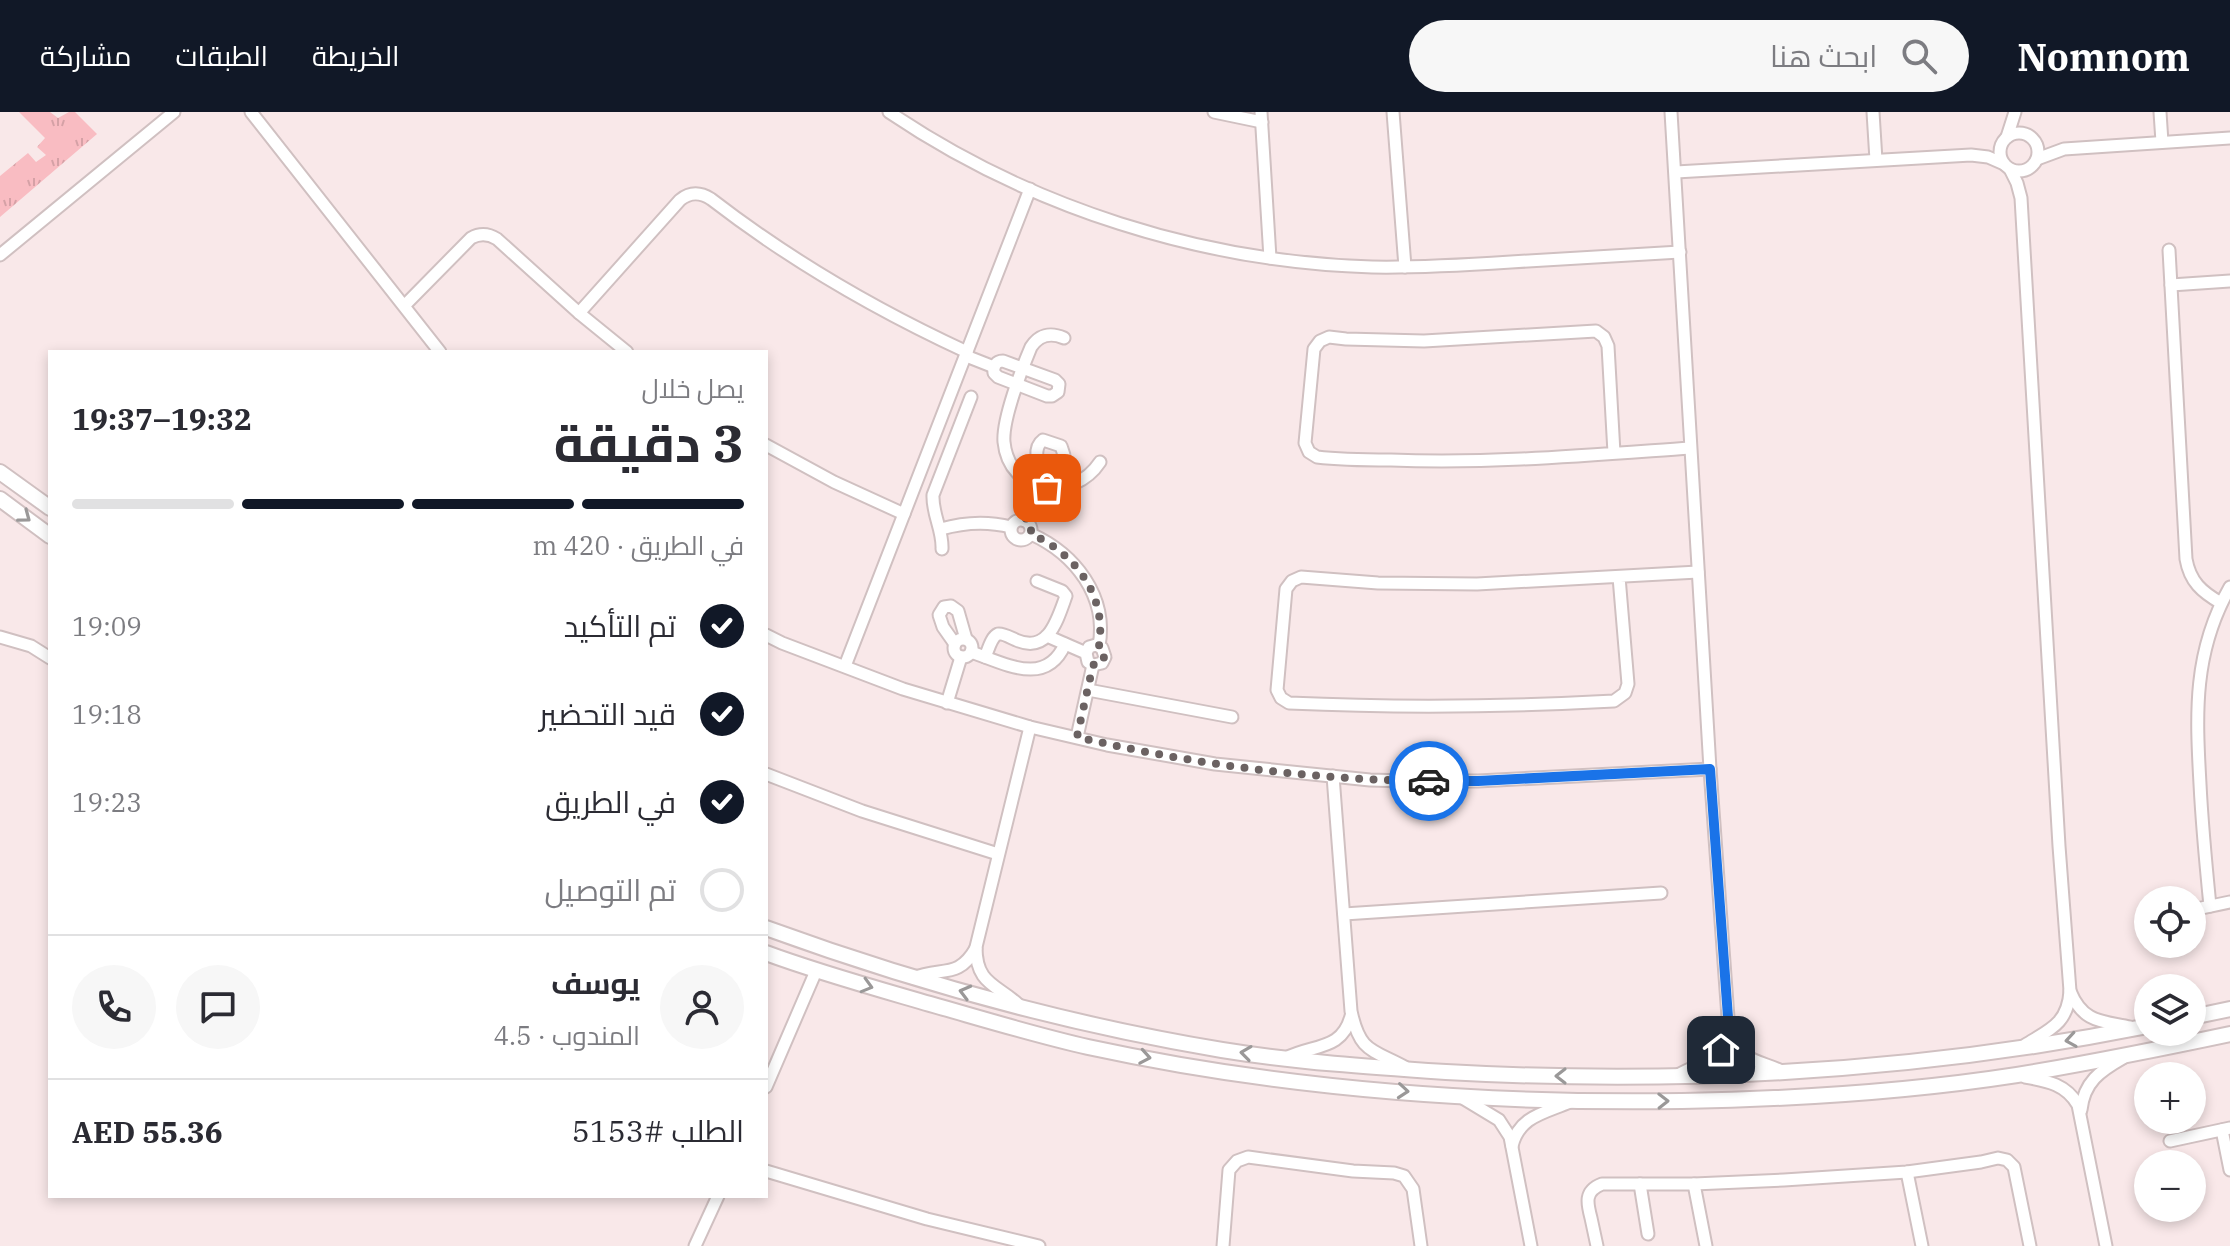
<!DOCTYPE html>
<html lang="ar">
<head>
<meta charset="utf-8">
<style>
	:root { --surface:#fff; --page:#f7f7f7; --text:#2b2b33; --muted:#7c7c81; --line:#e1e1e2; --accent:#111827 }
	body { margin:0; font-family:"IBM Plex Serif",Cairo,serif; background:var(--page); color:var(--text); direction:rtl; height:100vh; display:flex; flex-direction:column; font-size:30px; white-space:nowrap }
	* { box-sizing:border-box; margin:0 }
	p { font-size:26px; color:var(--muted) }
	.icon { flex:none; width:44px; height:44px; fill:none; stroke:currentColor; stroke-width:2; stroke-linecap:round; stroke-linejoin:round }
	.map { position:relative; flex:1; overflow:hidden; direction:ltr }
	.drawer { position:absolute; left:48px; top:238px; width:720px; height:848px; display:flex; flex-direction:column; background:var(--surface); border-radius:0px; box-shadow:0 4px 12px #0003; direction:rtl }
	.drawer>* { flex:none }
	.fabs { position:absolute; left:2134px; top:774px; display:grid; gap:16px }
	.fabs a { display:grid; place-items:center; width:72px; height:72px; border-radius:50%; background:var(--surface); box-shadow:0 4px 12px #0003; font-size:40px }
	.pin { position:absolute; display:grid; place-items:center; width:68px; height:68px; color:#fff; margin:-34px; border-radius:16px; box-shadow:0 4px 12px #0006 }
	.courier { position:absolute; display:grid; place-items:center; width:80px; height:80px; margin:-40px; border:6px solid #1a73e8; border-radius:50%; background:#fff; color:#222; box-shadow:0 2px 10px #0007 }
	.head em { font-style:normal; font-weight:700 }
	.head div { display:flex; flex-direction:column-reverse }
	.head { display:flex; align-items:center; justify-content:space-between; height:136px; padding:0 24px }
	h1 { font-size:52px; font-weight:700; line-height:60px }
	.bar { display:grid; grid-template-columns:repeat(4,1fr); gap:12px 8px; align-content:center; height:96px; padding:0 24px }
	.bar i { height:10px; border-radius:6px; background:var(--line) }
	.bar .on { background:var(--accent) }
	.bar p { grid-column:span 4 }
	.line { display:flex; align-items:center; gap:20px; padding:0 24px; border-top:2px solid var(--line) }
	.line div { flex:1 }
	.round { display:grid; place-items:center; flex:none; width:84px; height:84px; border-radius:42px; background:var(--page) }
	ol { padding:0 24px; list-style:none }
	li { display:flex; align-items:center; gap:24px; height:88px }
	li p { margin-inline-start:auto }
	li .icon { padding:8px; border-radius:50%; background:var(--accent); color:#fff; stroke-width:4 }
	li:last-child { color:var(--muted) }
	li i { width:44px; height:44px; border:4px solid var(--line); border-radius:50% }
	header { display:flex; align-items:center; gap:48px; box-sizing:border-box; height:112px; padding:0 40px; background:var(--accent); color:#fff }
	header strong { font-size:38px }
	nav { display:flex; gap:44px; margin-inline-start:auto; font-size:28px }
	.search { width:560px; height:72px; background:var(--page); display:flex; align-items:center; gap:20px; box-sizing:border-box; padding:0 28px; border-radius:44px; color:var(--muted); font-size:30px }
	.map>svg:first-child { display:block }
</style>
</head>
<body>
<header>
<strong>Nomnom</strong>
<div class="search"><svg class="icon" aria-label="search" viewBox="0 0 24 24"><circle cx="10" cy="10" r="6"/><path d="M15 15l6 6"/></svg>ابحث هنا</div>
<nav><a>الخريطة</a><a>الطبقات</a><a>مشاركة</a></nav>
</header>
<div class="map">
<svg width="2230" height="1134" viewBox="0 0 2230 1134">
	<defs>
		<pattern id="grass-tufts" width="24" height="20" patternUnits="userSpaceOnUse" patternTransform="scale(2)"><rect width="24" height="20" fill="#f9bcc2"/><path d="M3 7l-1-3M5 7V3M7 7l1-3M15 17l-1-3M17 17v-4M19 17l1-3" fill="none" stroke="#d5a1a6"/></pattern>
	</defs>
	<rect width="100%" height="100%" fill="#f9e8e9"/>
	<polygon fill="url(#grass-tufts)" points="19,0 50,0 58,6 69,0 75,0 97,22 0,105 0,64 28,41 36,50 46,43 37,35 45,26"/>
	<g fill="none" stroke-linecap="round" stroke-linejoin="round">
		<defs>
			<g id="street">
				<polyline points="251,0 440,240"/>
				<path d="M889,0C1031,96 1202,150 1372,155C1419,156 1465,153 1511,150C1568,147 1624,143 1680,140"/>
				<polyline points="1214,0 1262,10"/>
				<polyline points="1261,0 1270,146"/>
				<polyline points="1393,0 1405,155"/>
				<path d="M1671,0L1710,657L1729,919C1738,949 1758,948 1782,959"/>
				<polyline points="1873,0 1876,48"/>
				<polyline points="2160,0 2162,30"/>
				<circle cx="2019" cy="40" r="19"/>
				<polyline points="2007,25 2015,0"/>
				<polyline points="2037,47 2064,37 2230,26"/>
				<path d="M2010,57L2017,71L2021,86L2059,734L2070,879C2068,912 2049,918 2025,933"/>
				<polyline points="1676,60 1971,43 1988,45 2004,52"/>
				<path d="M2169,138L2186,447C2190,470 2202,480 2221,491"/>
				<polyline points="0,143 174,0"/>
				<polyline points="2171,173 2230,169"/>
				<path d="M405,193L471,126C480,121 489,122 497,127L579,201L627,240"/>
				<path d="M579,201L680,88C690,80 700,80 711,87C790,148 876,198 967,240"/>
				<path d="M1064,226C1050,220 1039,223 1031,235C1022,256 1002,308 1004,330C1009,382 1073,391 1100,350"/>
				<polyline points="966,244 994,255"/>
				<path d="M1003,249L1055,268L1059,272L1058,280L1052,284H1047L998,265L994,261C993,254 996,249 1003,249Z"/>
				<path d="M1043,328L1061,334L1064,343L1057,353L1042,365C1038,353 1032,336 1043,328Z"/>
				<polyline points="766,333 834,370 904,402"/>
				<path d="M1614,341L1608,234L1604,225L1596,219L1424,229L1346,227L1329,225L1320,229L1314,237L1305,331L1309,340L1317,345C1341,348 1366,348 1391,348C1491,352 1591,343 1690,336"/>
				<circle cx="1021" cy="418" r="10"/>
				<polyline points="1025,409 1041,369"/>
				<path d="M941,417C965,410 987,409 1011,415"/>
				<path d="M1031,422C1075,442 1108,484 1099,534"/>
				<path d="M942,437C943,418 932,402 933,383L971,285"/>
				<path d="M1619,465L1628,572L1625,581L1614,589C1504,595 1399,596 1289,591L1281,586L1277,578L1286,477L1292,469L1301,465L1378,471L1477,472L1698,460"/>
				<polyline points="766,523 782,531 903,577 1030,615 1107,633 1215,652 1370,668 1406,669 1478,669 1710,657"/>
				<polyline points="1047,524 1086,541 1088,550 1093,553 1102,551 1105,545 1102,536 1096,533 1089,535 1086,541"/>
				<polyline points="0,525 31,534 50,546"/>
				<circle cx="963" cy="536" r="9"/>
				<polyline points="955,532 943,515 939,503 944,495 951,494 958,499 966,527"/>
				<path d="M971,540C1004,551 1046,576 1065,532"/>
				<path d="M985,545C988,539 991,525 998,522C1003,521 1011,526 1016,528C1048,542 1057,509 1066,484L1062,479L1037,469"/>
				<polyline points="845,554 1030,77"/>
				<polyline points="1088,578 1232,605"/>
				<polyline points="947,591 961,545"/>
				<polyline points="1077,625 1093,553"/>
				<polyline points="766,662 862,699 998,742"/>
				<path d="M1333,664L1351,899C1360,941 1372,937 1405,955"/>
				<path d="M2210,794C2206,754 2202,713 2200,672C2196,601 2193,540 2230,475"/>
				<polyline points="2192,798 2230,790"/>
				<polyline points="1344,802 1661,781"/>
				<path d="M913,866C941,854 958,868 976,836"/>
				<path d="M2070,879C2083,911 2102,909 2130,915"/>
				<path d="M1019,893C996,872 976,872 976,835L1030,615"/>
				<path d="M1286,946C1313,932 1342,939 1351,904"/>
				<path d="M1678,963C1702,949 1721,951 1729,919"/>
				<path d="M2025,965C2047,969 2066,972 2078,993L2106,1134"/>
				<polyline points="766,975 816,859"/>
				<polyline points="1461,985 1499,1008 1510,1025 1531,1134"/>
				<path d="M2081,998C2084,970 2100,959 2123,946"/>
				<polyline points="2222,1018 2230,1058"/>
				<polyline points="2170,1029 2230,1016"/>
				<path d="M1512,1034C1519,1004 1545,1001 1570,990"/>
				<polyline points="766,1059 927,1107 1039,1134"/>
				<polyline points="1907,1060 1922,1134"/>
				<polyline points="1640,1072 1648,1122"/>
				<polyline points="1694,1072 1706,1134"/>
				<polyline points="695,1134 718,1084"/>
				<polyline points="1223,1134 1229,1058 1237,1049 1248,1045 1353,1059 1394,1061 1404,1064 1413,1077 1421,1134"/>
				<path d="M1597,1134C1595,1125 1593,1115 1591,1106C1587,1091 1584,1079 1602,1072H1694L1784,1068L1907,1060L1981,1050L1998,1046L2007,1048L2014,1055L2030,1134"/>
			</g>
			<g id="secondary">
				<polyline points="0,360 50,396"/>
				<polyline points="0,387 50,424"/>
				<path d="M766,816C914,870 1066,912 1222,938C1296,950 1371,955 1446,960C1681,973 1917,960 2148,914"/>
				<path d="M766,841C820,861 875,876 930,892C983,907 1035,923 1088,935C1282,977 1484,992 1682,989C1794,987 1907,980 2017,963C2088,951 2159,937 2230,922"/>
				<polyline points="2192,905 2230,897"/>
			</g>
		</defs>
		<use href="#street" stroke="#d0c0c1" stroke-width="15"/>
		<use href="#secondary" stroke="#d0c0c1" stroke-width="18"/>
		<use href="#street" stroke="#fff" stroke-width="11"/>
		<use href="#secondary" stroke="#fff" stroke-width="14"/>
	</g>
	<defs><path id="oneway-chevron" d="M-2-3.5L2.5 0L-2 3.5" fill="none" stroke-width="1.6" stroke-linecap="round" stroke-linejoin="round" transform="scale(2)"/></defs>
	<g stroke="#9a9898">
		<use href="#oneway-chevron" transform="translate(25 405) rotate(37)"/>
		<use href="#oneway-chevron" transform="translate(867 874) rotate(16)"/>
		<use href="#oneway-chevron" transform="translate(965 880) rotate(-165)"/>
		<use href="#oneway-chevron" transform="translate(2071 928) rotate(171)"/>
		<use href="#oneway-chevron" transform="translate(1246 941) rotate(-172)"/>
		<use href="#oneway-chevron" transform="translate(1145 945) rotate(10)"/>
		<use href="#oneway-chevron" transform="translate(1561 964) rotate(-180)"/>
		<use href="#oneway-chevron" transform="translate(1403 979) rotate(5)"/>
		<use href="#oneway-chevron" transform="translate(1663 989) rotate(-1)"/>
	</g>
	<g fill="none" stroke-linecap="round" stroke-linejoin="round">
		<path stroke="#6b6262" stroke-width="8" stroke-dasharray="0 14.4" d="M1047,376L1039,374L1025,409L1031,416V422C1076,442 1107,484 1099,534L1105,542L1102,551L1093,553L1077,625C1191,652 1311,668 1429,669"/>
		<polyline stroke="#1a73e8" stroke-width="10" points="1429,669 1478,669 1710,657 1729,919 1721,938"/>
	</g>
</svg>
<div class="fabs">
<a><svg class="icon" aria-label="locate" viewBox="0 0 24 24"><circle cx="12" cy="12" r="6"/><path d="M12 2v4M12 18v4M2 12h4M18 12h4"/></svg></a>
<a><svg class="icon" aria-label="layers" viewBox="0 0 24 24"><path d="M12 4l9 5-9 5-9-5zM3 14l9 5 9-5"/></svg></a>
<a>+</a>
<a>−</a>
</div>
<div class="pin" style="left:1047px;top:376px;background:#ea580c"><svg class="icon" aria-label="bag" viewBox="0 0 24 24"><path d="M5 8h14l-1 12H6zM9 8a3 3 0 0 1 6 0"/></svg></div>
<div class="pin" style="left:1721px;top:938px;background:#1f2937"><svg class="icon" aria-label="home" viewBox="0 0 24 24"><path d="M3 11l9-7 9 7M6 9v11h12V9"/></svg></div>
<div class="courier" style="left:1429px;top:669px"><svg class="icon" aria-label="car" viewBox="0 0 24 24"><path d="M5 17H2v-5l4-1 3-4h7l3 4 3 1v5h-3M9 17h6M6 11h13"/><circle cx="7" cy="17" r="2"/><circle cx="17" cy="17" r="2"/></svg></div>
<section class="drawer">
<div class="head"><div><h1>3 دقيقة</h1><p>يصل خلال</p></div><em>19:32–19:37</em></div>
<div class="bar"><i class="on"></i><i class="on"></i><i class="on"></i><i></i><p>في الطريق · 420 m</p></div>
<ol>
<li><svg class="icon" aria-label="check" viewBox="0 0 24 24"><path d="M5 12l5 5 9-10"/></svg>تم التأكيد<p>19:09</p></li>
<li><svg class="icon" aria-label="check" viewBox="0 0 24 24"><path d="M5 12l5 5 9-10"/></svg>قيد التحضير<p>19:18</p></li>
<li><svg class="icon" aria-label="check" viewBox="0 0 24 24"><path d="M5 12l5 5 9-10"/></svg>في الطريق<p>19:23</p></li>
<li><i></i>تم التوصيل</li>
</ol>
<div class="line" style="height:144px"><a class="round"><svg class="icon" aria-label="person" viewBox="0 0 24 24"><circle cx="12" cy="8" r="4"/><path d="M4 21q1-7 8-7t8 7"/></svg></a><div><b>يوسف</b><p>المندوب · 4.5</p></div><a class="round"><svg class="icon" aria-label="chat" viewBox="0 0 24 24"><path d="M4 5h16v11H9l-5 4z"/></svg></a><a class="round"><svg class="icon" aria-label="phone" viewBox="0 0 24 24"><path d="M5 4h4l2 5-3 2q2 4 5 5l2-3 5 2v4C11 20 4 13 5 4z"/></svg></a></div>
<div class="line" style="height:104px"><div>الطلب #5153</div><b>AED 55.36</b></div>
</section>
</div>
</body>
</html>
